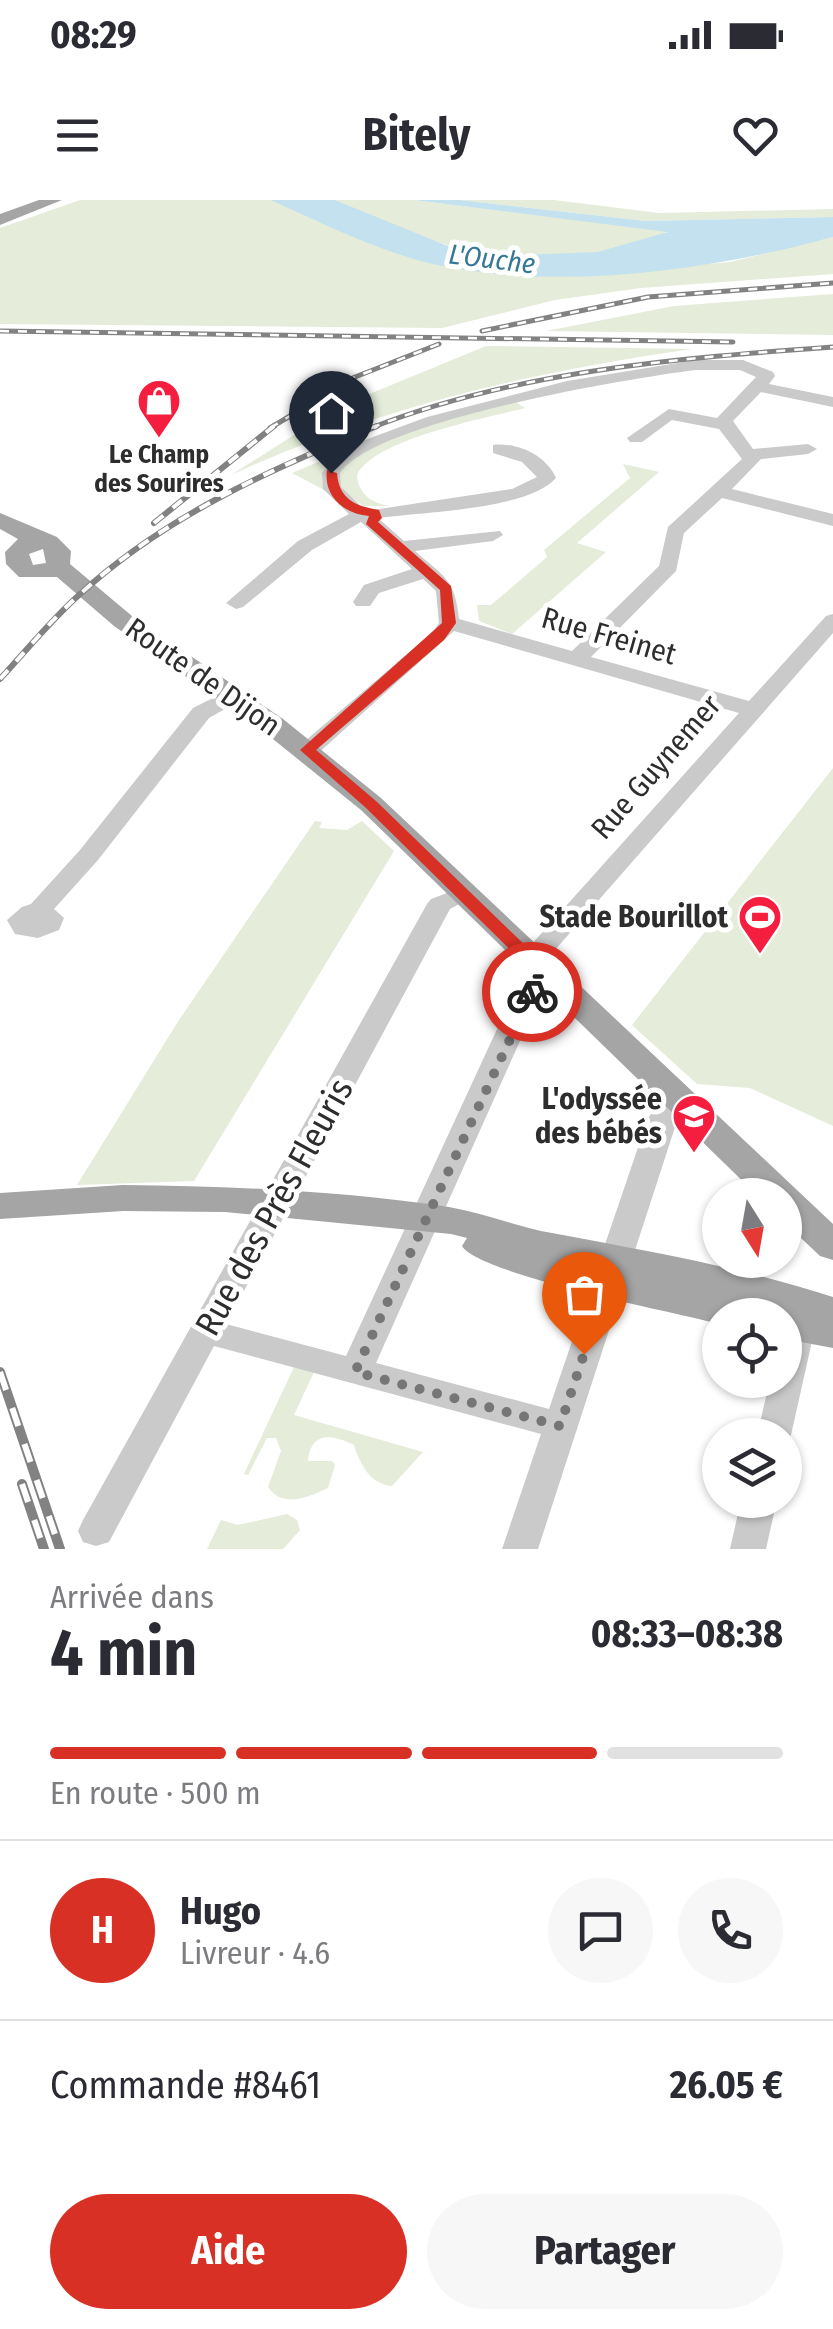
<!DOCTYPE html>
<html lang="fr">
<head>
<meta charset="utf-8">
<style>
	:root { --surface:#fff; --page:#f7f7f7; --text:#2b2b33; --muted:#7c7c81; --line:#e1e1e2; --accent:#d93025 }
	body { margin:0; font-family:"Fira Sans Condensed",sans-serif; background:var(--page); color:var(--text); height:100vh; display:flex; flex-direction:column; font-size:38px; white-space:nowrap }
	* { box-sizing:border-box; margin:0 }
	p { font-size:32px; color:var(--muted) }
	.icon { flex:none; width:55px; height:55px; fill:none; stroke:currentColor; stroke-width:2; stroke-linecap:round; stroke-linejoin:round }
	.map { position:relative; height:1349px; overflow:hidden }
	.sheet { display:flex; flex-direction:column; background:var(--surface); flex:1 }
	.sheet>* { flex:none }
	.needle { width:65px; rotate:169deg }
	.tools { position:absolute; left:702px; top:978px; display:grid; gap:20px }
	.tools a { display:grid; place-items:center; width:100px; height:100px; border-radius:50%; background:var(--surface); box-shadow:0 2px 8px #0004; font-size:50px }
	.pin { position:absolute; display:grid; place-items:center; width:85px; height:85px; color:#fff; margin:-102px -42px; border-radius:50% 50% 50% 0; rotate:-45deg; box-shadow:0 0 10px #0007 }
	.pin .icon { rotate:45deg }
	.courier { position:absolute; display:grid; place-items:center; width:100px; height:100px; margin:-50px; border:8px solid #d93025; border-radius:50%; background:#fff; color:#222; box-shadow:0 2px 12px #0007 }
	.headline em { font-style:normal; font-weight:700 }
	.headline div { display:flex; flex-direction:column-reverse }
	.headline { display:flex; align-items:center; justify-content:space-between; height:170px; padding:0 50px }
	h1 { font-size:65px; font-weight:700; line-height:75px }
	.bar { display:grid; grid-template-columns:repeat(4,1fr); gap:15px 10px; align-content:center; height:120px; padding:0 50px }
	.bar i { height:12px; border-radius:8px; background:var(--line) }
	.bar .active { background:var(--accent) }
	.bar p { grid-column:span 4 }
	.line { display:flex; align-items:center; gap:25px; padding:0 50px; border-top:2px solid var(--line) }
	.line div { flex:1 }
	.round { display:grid; place-items:center; flex:none; width:105px; height:105px; border-radius:52px; background:var(--page) }
	.primary-button { display:flex; gap:20px; margin-top:auto; padding:20px 50px }
	.primary-button a { flex:1; height:115px; border-radius:60px; background:var(--accent); color:#fff; font-size:40px; font-weight:700; line-height:115px; text-align:center }
	.primary-button a+a { background:var(--page); color:var(--text) }
	.status { display:flex; justify-content:space-between; align-items:center; height:70px; padding:0 50px; background:var(--surface); direction:ltr }
	.status svg { height:28px; fill:currentColor }
	header { display:flex; justify-content:space-between; align-items:center; height:130px; padding:0 50px; background:var(--surface); font-size:45px; font-weight:700 }
	.map>svg:first-child { display:block }
</style>
</head>
<body>
<div class="status"><b>08:29</b><svg viewBox="0 0 49 12"><path d="M0 12V9h3v3zM5 12V6h3v6zM10 12V3h3v9zM15 12V0h3v12zM26 1h20v11H26zM47 4h2v5h-2z"/></svg></div>
<header><svg class="icon" aria-label="menu" viewBox="0 0 24 24"><path d="M4 6h16M4 12h16M4 18h16"/></svg>Bitely<svg class="icon" aria-label="heart" viewBox="0 0 24 24"><path d="M12 20l-8-8c-3-5 5-10 8-4 3-6 11-1 8 4z"/></svg></header>
<div class="map">
<svg width="833" height="1349" viewBox="0 0 833 1349">
	<rect width="100%" height="100%" fill="#fff"/>
	<g fill="#e5ecd9">
		<polygon points="80,0 270,0 425,61 477,70 590,74 730,62 833,37 833,74 641,88 555,100 442,128 0,124 0,28"/>
		<path d="M335,0H414L668,31C616,63 508,61 450,46C411,36 372,15 335,0Z"/>
		<polygon points="460,0 554,0 659,13 833,9 833,17 646,21"/>
		<polygon points="833,94 833,135 546,131 674,106"/>
		<path d="M486,146L692,149C531,172 379,207 231,275L338,207Z"/>
		<path d="M508,197L525,208C486,218 373,239 357,275C358,295 374,305 393,306H363L348,295L328,292L292,273L380,236Z"/>
		<polygon points="623,264 659,272 577,343 606,352 512,434 479,421 477,405 491,405 547,357 544,350 630,278"/>
		<polygon points="833,568 833,926 750,888 697,884 632,825"/>
		<polygon points="315,621 322,622 319,628 347,630 362,621 394,651 194,981 77,985 177,823"/>
		<path d="M294,1167L314,1172L294,1215L423,1252L392,1286C370,1284 360,1264 354,1245C332,1234 311,1231 308,1261H332L335,1265L328,1288C308,1297 283,1309 268,1287L281,1251L276,1238H267L248,1275L244,1274Z"/>
		<polygon points="287,1314 297,1320 300,1330 283,1349 207,1349 221,1320 238,1325"/>
	</g>
	<path fill="#c3e1ee" d="M270,0H335L445,45L478,52L519,55L598,52L668,32L414,0H460L646,21L833,17V37C712,70 558,92 433,64C377,51 323,23 270,0Z"/>
	<g fill="none" stroke-linecap="round" stroke-linejoin="round">
		<g fill="#cacaca" fill-rule="evenodd">
			<path d="M696,160H743L773,172L775,176L769,184L833,197V207L761,192L733,221L753,249L808,244L817,249L808,254L761,259L732,289L833,314V326L722,298L684,333L676,371L591,457L749,501L826,416L833,414V433L540,767H522L518,761L522,755L739,513L454,431L315,556H299L296,551L299,546L432,433L439,423L436,391L423,379L379,393L370,406H356L353,402L364,385L412,369L361,322L312,350L243,407L236,409L226,403L298,341L349,314L323,289L322,273L346,247L427,217L567,181ZM696,170H740L756,177L717,218L669,209L627,238L630,242H642L672,220L719,229L742,259L668,327L659,366L572,451L459,419C455,378 443,376 415,351L493,341L503,335L500,331L404,341L378,318C422,312 528,310 556,278C546,255 517,242 493,245V253L522,262L537,277L512,289L366,311L341,287L340,273C375,221 629,178 696,170Z"/>
			<polygon points="231,489 242,496 239,501 209,518 98,660 54,709 64,718 59,730 38,738 15,734 7,720 22,707 31,704 80,650 193,508"/>
			<path d="M463,687L476,695L450,709L226,1124L346,1156L510,801C522,784 542,771 563,776L567,782L537,803L376,1163L549,1209L648,918C657,903 679,895 695,899L699,906L695,913L676,924L538,1349H502L541,1234L214,1146L109,1342L96,1346L83,1342L78,1331L83,1320L427,704L431,699Z"/>
			<polygon points="803,1098 814,1101 819,1110 791,1235 785,1245 785,1235 757,1235 770,1180 785,1180 787,1110 792,1101"/>
			<polygon points="741,1300 777,1300 766,1349 730,1349"/>
		</g>
		<g fill="#a5a5a5" fill-rule="evenodd">
			<polygon points="39,0 62,0 0,25 0,14"/>
			<path d="M0,313L57,337L71,351L70,364L132,416L283,519L381,598L833,1024V1060L820,1056L785,1023V995H757L361,610L263,531L114,426L57,377H19L6,364L5,352L18,339L0,329ZM43,349L46,363L33,365L29,354Z"/>
			<path d="M123,985C231,986 342,991 449,1007C484,1013 517,1027 552,1033C647,1051 741,1067 833,1097V1148L785,1139V1115H770L782,1110L746,1101L759,1105L764,1115H720V1124C678,1113 478,1074 462,1046L467,1038L451,1034L225,1012L123,1011L0,1019V993Z"/>
		</g>
		<defs>
			<g id="rail-far2">
				<polyline points="0,131 733,142"/>
				<polyline points="482,131 648,97 833,83"/>
				<polyline points="270,228 355,177 439,144"/>
				<path d="M371,228C516,171 679,158 833,147"/>
			</g>
			<g id="rail-far1">
				<polyline points="154,323 274,226"/>
				<path d="M0,479C26,451 51,420 79,395C165,316 271,269 377,226"/>
			</g>
			<g id="rail">
				<polyline points="0,1172 60,1349"/>
				<polyline points="22,1284 44,1349"/>
			</g>
		</defs>
		<use href="#rail-far2" stroke="#828282" stroke-width="5"/>
		<use href="#rail-far1" stroke="#828282" stroke-width="6"/>
		<use href="#rail" stroke="#828282" stroke-width="10"/>
		<use href="#rail-far2" stroke="#fff" stroke-width="2.5" stroke-dasharray="9" stroke-linecap="butt"/>
		<use href="#rail-far1" stroke="#fff" stroke-width="4" stroke-dasharray="12" stroke-linecap="butt"/>
		<use href="#rail" stroke="#fff" stroke-width="6" stroke-dasharray="19" stroke-linecap="butt"/>
	</g>
	<path fill="#d93025" d="M327,270L337,273C339,299 355,306 379,310L382,318L378,322L451,386L456,423L444,440L316,550L376,601L560,779V786L538,796H526V788L542,781L365,607L300,550L442,423L440,390L366,324L369,316C344,314 323,296 327,270Z"/>
	<g fill="none" stroke-linecap="round" stroke-linejoin="round">
		<polyline stroke="#767676" stroke-width="10" stroke-dasharray="0 18" points="532,792 355,1172 560,1226 584,1154"/>
	</g>
	<defs>
		<symbol id="shop-pin" viewBox="-11 -11 22 30"><path d="M0 17L-7.5 6A9.5 9.5 0 1 1 7.5 6Z" fill="#f51e3e" stroke="#fff"/><path d="M-5-2.5h2.3a2.7 3.5 0 0 1 5.4 0H5L5.5 6h-11ZM-1.5-2.5h3a1.5 2.3 0 0 0-3 0Z" fill="#fff"/></symbol>
		<symbol id="stadium-pin" viewBox="-11 -11 22 30"><path d="M0 17L-7.5 6A9.5 9.5 0 1 1 7.5 6Z" fill="#f51e3e" stroke="#fff"/><path d="M0-5a6.5 5 0 1 0 0 10a6.5 5 0 1 0 0-10ZM-3.5-1.8h7v3.6h-7Z" fill="#fff"/></symbol>
		<symbol id="school-pin" viewBox="-11 -11 22 30"><path d="M0 17L-7.5 6A9.5 9.5 0 1 1 7.5 6Z" fill="#f51e3e" stroke="#fff"/><path d="M0-5L7-2L0 1L-7-2ZM-4 1L0 2.5L4 1V4Q0 6-4 4Z" fill="#fff"/></symbol>
	</defs>
	<g fill-rule="evenodd">
		<use href="#shop-pin" x="134" y="176" width="50" height="68"/>
		<use href="#stadium-pin" x="735" y="692" width="50" height="68"/>
		<use href="#school-pin" x="669" y="891" width="50" height="68"/>
	</g>
	<g text-anchor="middle" dominant-baseline="central" stroke-width="10" stroke-linejoin="round" paint-order="stroke">
		<g font-size="25" font-weight="bold" fill="#2d2d2d" stroke="#fff">
			<text x="159" y="255">Le Champ<tspan x="159" dy="29">des Sourires</tspan></text>
		</g>
		<g font-size="28" font-style="italic" fill="#347896" stroke="#fff">
			<text transform="translate(492 59) rotate(7)">L'Ouche</text>
		</g>
		<g font-size="30" fill="#2d2d2d" stroke="#fff">
			<text transform="translate(609 436) rotate(16)">Rue Freinet</text>
			<text transform="translate(203 477) rotate(35)">Route de Dijon</text>
			<text transform="translate(656 567) rotate(-49)">Rue Guynemer</text>
		</g>
		<g font-size="30" font-weight="bold" fill="#2d2d2d" stroke="#fff" text-anchor="end">
			<text x="728" y="717">Stade Bourillot</text>
			<text x="662" y="899">L'odyssée<tspan x="662" dy="34">des bébés</tspan></text>
		</g>
		<g font-size="35" fill="#2d2d2d" stroke="#fff">
			<text transform="translate(274 1007) rotate(-61)">Rue des Près Fleuris</text>
		</g>
	</g>
</svg>
<div class="tools">
<a><svg class="needle" viewBox="-14 -14 28 28"><path d="M0-13l5 13h-10z" fill="#e53935"/><path d="M0 13l5-13h-10z" fill="#7c7c81"/></svg></a>
<a><svg class="icon" aria-label="locate" viewBox="0 0 24 24"><circle cx="12" cy="12" r="6"/><path d="M12 2v4M12 18v4M2 12h4M18 12h4"/></svg></a>
<a><svg class="icon" aria-label="layers" viewBox="0 0 24 24"><path d="M12 4l9 5-9 5-9-5zM3 14l9 5 9-5"/></svg></a>
</div>
<div class="pin" style="left:584px;top:1154px;background:#ea580c"><svg class="icon" aria-label="bag" viewBox="0 0 24 24"><path d="M5 8h14l-1 12H6zM9 8a3 3 0 0 1 6 0"/></svg></div>
<div class="pin" style="left:331px;top:273px;background:#1f2937"><svg class="icon" aria-label="home" viewBox="0 0 24 24"><path d="M3 11l9-7 9 7M6 9v11h12V9"/></svg></div>
<div class="courier" style="left:532px;top:792px"><svg class="icon" aria-label="bike" viewBox="0 0 24 24"><circle cx="6" cy="16" r="4"/><circle cx="18" cy="16" r="4"/><path d="M6 16l4-8h5l3 8M10 8l3 8H6M13 5h3"/></svg></div>
</div>
<section class="sheet">
<div class="headline"><div><h1>4 min</h1><p>Arrivée dans</p></div><em>08:33–08:38</em></div>
<div class="bar"><i class="active"></i><i class="active"></i><i class="active"></i><i></i><p>En route · 500 m</p></div>
<div class="line" style="height:180px"><b class="round" style="background:var(--accent);color:#fff">H</b><div><b>Hugo</b><p>Livreur · 4.6</p></div><a class="round"><svg class="icon" aria-label="chat" viewBox="0 0 24 24"><path d="M4 5h16v11H9l-5 4z"/></svg></a><a class="round"><svg class="icon" aria-label="phone" viewBox="0 0 24 24"><path d="M5 4h4l2 5-3 2q2 4 5 5l2-3 5 2v4C11 20 4 13 5 4z"/></svg></a></div>
<div class="line" style="height:130px"><div>Commande #8461</div><b>26.05 €</b></div>
<div class="primary-button"><a>Aide</a><a>Partager</a></div>
</section>
</body>
</html>
